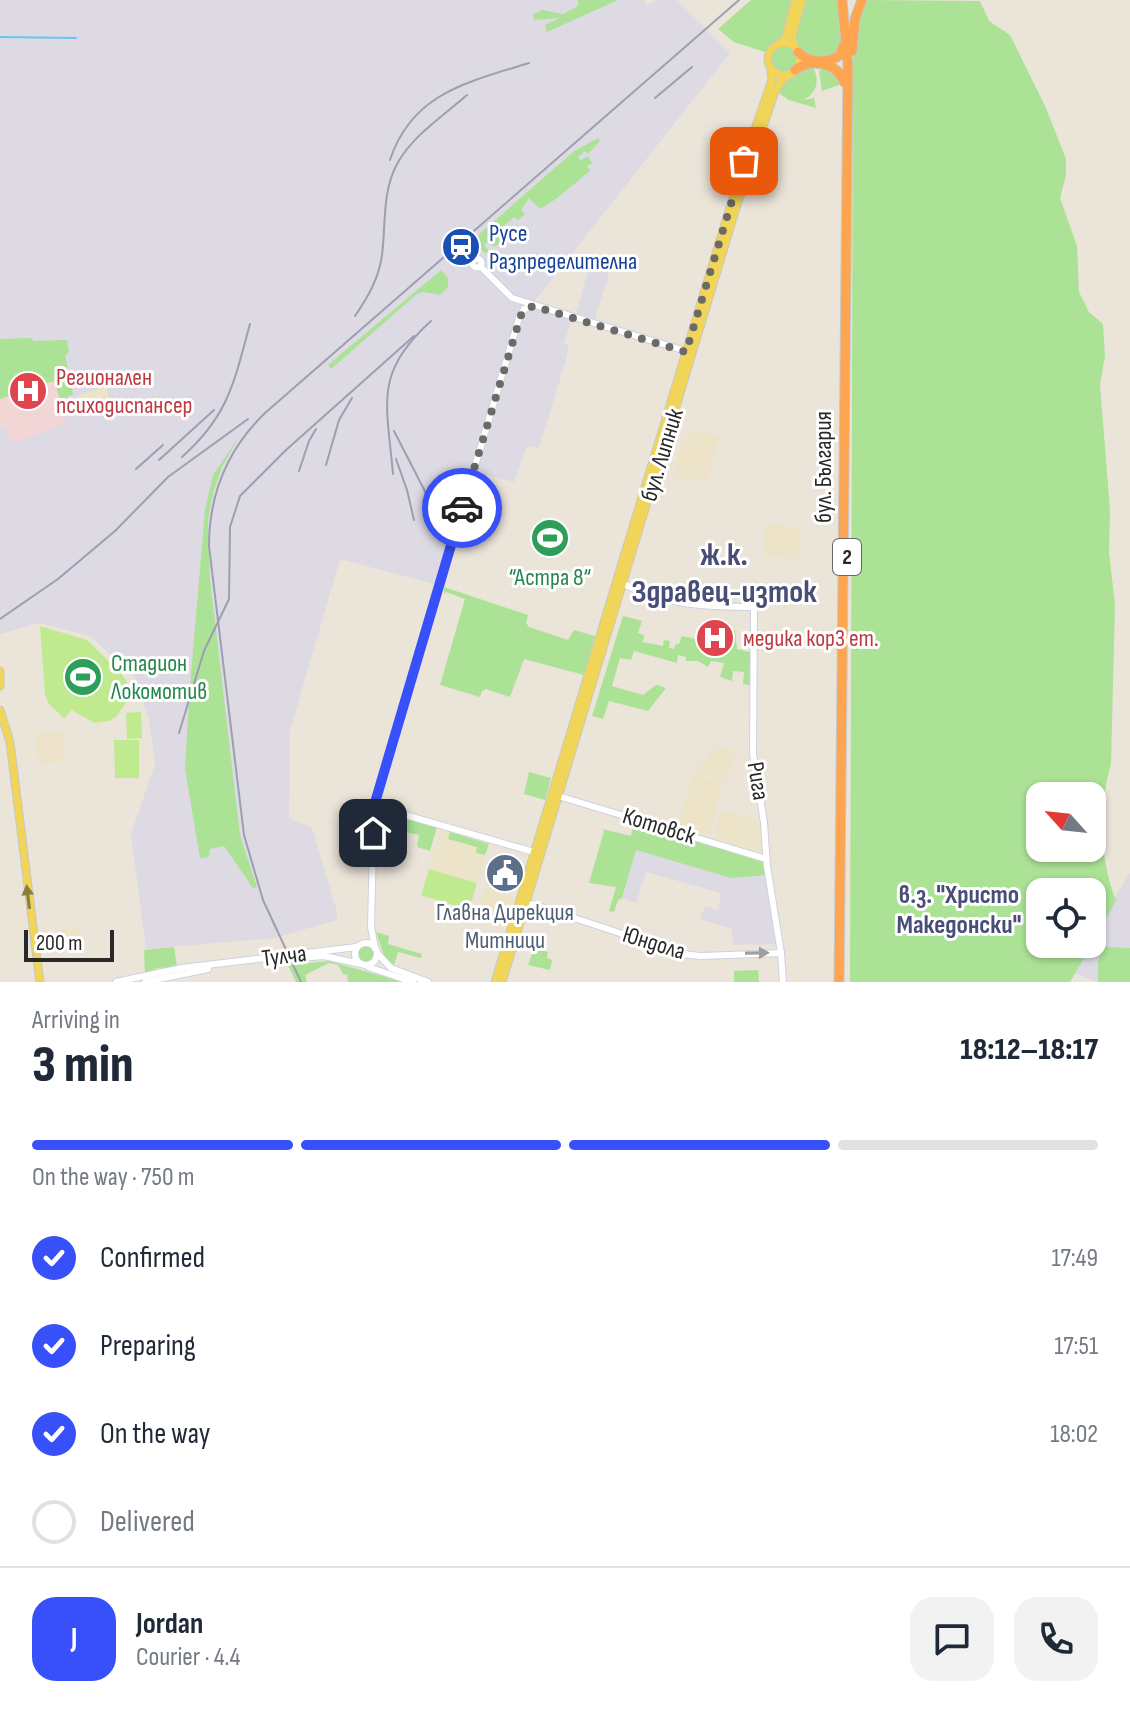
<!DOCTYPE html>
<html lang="en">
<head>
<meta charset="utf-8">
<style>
	:root { --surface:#fff; --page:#f2f2f3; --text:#1f2937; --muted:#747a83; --line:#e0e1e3; --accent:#3750fa }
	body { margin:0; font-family:"Sofia Sans Condensed",sans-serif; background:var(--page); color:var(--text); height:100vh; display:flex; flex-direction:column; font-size:30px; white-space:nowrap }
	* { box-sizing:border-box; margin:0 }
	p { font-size:26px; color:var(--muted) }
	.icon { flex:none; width:44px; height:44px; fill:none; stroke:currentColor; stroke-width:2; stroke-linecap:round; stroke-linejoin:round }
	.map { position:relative; height:982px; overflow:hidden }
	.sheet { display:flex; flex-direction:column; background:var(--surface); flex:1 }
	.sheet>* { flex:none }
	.needle { width:52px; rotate:297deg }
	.fabs { position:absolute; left:1026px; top:782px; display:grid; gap:16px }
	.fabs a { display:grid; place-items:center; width:80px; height:80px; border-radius:16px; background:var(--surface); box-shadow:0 2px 6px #0004; font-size:40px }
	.scale { position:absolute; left:24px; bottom:20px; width:90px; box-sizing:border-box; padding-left:8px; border:4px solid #282828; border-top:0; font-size:22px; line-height:28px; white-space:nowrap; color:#282828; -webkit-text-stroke:6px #fff; paint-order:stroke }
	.pin { position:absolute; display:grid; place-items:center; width:68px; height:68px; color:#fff; margin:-34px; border-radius:16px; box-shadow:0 4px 12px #0006 }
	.courier { position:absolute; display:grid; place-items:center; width:80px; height:80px; margin:-40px; border:6px solid #3750fa; border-radius:50%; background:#fff; color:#222; box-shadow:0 2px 10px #0007 }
	.overview em { font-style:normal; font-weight:800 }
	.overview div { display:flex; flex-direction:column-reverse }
	.overview { display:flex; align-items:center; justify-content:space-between; height:136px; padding:0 32px }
	h1 { font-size:52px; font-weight:800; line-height:60px }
	.bar { display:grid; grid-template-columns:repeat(4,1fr); gap:12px 8px; align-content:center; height:96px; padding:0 32px }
	.bar i { height:10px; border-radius:6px; background:var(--line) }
	.bar .active { background:var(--accent) }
	.bar p { grid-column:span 4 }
	.line { display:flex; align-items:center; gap:20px; padding:0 32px; border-top:2px solid var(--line) }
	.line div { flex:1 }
	.round { display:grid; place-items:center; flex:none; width:84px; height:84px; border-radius:24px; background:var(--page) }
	ol { padding:0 32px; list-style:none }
	li { display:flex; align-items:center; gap:24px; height:88px }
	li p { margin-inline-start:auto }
	li .icon { padding:8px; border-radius:50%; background:var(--accent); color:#fff; stroke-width:4 }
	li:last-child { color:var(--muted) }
	li i { width:44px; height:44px; border:4px solid var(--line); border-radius:50% }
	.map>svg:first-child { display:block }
</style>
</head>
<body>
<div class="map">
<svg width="1130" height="982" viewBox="0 0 1130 982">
	<rect width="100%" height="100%" fill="#ebe4d9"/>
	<g fill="#dddae3">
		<polygon points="0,0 644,0 646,5 658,0 677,0 730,53 533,303 572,318 564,344 569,346 565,363 539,448 527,446 514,482 473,471 438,585 340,559 290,731 289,818 312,828 337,912 337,920 275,938 146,949 131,834 155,764 149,719 135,677 90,636 39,623 0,634"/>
		<polygon points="592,257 612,263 595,319 576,313"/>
		<polygon points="636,850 731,878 766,875 776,944 733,945 732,929 700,919 705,906 718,910 721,893 646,872 636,903 622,898"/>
		<polygon points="1130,873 1130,948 1104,948 1098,961 1098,982 1068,971 1085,944 1092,944 1092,933"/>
	</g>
	<g fill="#ede3c8">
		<polygon points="106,387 112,409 85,417 78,395"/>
		<polygon points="694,428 720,437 706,481 697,478 696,482 675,476 676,471 673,470 685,436 691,438"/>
		<polygon points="765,524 801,527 800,558 764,557"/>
		<polygon points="51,731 62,732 66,761 38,764 36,732"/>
		<polygon points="718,745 736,751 726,781 694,771"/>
		<polygon points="693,774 723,783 709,837 678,826"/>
		<polygon points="721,810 761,822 762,855 713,840"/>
		<polygon points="441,829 489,844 469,910 421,895"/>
		<polygon points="484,889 513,898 504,931 474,922"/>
		<polygon points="79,928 82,950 57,953 55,931"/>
	</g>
	<polygon fill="#f2d6d6" points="32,341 54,381 67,423 13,443 5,427 0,427 0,347"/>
	<g fill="#abe295" fill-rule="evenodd">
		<polygon points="578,0 618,0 547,32 545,25 560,18 534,20 533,15 542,10 563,14 578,6"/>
		<polygon points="751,0 792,0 783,34 765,52 734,42 718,29"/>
		<polygon points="804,0 839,0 843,42 832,58 803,56 794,42"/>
		<path d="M864,0L980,1L989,21L1010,35L1046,108L1066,159V175L1060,198L1077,246L1079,292L1089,312L1103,324L1105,356L1100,385L1110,510L1109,552L1115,605L1111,763C1098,810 1099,856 1116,901L1092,943V892H1040V944H1092L1070,982H850L853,70L854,32ZM1040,796H1092V848H1040Z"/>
		<circle cx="783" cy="59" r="14"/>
		<path d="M813,67C820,81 817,93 803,100L814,98L816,108L789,100L780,94C782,77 798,68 813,67Z"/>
		<polygon points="823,68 833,70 841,81 839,85 822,91 819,71"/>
		<polygon points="598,138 600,141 588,154 585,151 578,157 581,161 587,156 593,163 587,166 590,171 556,199 540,209 529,198 521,210 525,214 518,220 514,217 500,229 506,237 495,247 487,242 484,245 489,251 486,254 476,245 478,243 475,238 573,152"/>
		<polygon points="441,270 448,278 448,287 440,295 423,292 417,294 331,369 328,365"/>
		<polygon points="32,338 33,341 67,340 69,352 65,355 73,395 60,399 54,381 0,399 0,339"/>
		<polygon points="239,437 222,467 213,493 208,519 210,579 240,835 257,887 253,888 224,846 210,849 209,857 200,858 185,769 189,698 205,510 213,475"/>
		<polygon points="444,587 528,615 526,623 529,627 568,640 574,630 595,636 584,675 524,659 510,697 486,689 482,691 480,697 440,685 465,599 446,592 444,594"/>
		<polygon points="623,616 642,621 638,633 644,635 643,642 663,646 664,640 670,641 669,648 674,649 676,644 679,644 682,636 723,645 735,629 737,649 750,652 750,685 743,684 744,672 733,671 732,681 720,677 724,663 711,661 708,667 698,661 686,661 686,657 678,655 677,663 634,651 631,660 620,658 612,686 643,695 656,685 666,688 648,711 609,701 603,719 592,716"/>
		<polygon points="529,772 551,778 545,800 524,794"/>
		<polygon points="382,809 437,827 430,851 417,847 419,835 396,830 396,822 381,816"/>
		<polygon points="634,822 763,860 766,875 731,878 636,850 622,898 618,900 614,912 609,911 616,887 589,883 604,831 602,829 631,836"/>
		<polygon points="450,832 489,844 485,855 476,853 477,847 448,839"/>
		<polygon points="376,932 389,936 388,944 422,954 421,958 398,952 394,965 384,956"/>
		<circle cx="365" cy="954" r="9"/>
		<polygon points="174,947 177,967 158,968 145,973 144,950"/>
		<polygon points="1104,947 1130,948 1130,982 1098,982 1098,961"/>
		<polygon points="534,948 548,952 547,958 552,960 550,970 528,965"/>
		<polygon points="329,961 403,982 348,982 347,974 344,975 338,965 329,963 305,975 307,982 296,982 288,965"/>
		<polygon points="758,970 759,982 734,982 734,971"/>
	</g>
	<g fill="#bfea90">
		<polygon points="40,626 87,640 120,672 127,682 127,701 116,717 109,721 94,723 72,710 64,718 48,703 45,694"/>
		<polygon points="141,712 142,738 127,739 126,713"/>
		<polygon points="114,740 139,740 139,778 115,778"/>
		<polygon points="429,869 477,883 469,910 421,895"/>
	</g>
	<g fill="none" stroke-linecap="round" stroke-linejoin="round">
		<polyline stroke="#6bc4ee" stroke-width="2" points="0,37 76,38"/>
		<defs>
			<g id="secondary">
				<circle cx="477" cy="263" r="4.5"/>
				<polyline points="481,267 512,298 689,352"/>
				<path d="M619,582C666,605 702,607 754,607L753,754L764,823L767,866L781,953L783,982"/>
				<polyline points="555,795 766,859"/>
				<polyline points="374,806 534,852"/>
				<polyline points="532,904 683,954 700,956 781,953"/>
				<circle cx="366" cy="954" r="11"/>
				<polyline points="375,948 371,927 374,806 519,318 524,309 533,306"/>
				<polyline points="377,953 391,968 428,982"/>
				<polyline points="299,958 324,956 361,964"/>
				<polyline points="368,967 413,982"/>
				<polyline points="116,982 182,968 357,947"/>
				<polyline points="145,982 208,969"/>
			</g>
			<g id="primary">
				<polyline points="780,43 786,36 795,0"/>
				<circle cx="784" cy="59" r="16"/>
				<polyline points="794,46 792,37 802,0"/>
				<polyline points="0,671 0,686"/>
				<polyline points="0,710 10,742 40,982"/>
				<polyline points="495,982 744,161 772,80 771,69"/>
				<polyline points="502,982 736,208 774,94 781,81 792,73"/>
			</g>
			<g id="highway">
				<polyline points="852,51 855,19 862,0"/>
				<path d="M798,52C808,63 828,64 840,55L844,45"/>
				<path d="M795,70C811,58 837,62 844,82"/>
				<polyline points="839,982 848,65 842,0"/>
			</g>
		</defs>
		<use href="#secondary" stroke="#ced1e1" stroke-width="8"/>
		<use href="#primary" stroke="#c7c7c7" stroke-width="9"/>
		<use href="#highway" stroke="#c7c7c7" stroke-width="11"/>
		<use href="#secondary" stroke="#fff" stroke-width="6"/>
		<use href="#primary" stroke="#f0d558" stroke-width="7"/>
		<use href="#highway" stroke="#fea551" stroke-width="9"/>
		<g stroke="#9c9eb2" stroke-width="2">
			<polyline points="655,98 692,67"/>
			<path d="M390,160C412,93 468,82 529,63"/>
			<path d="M355,316C368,297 379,278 382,255C386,224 382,192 397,164C412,136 443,116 467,95"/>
			<polyline points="394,431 432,505"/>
			<path d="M182,457C229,415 234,382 250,324"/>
			<polyline points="396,459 407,490 414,520"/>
			<polyline points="159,460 214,410"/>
			<polyline points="326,465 339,420 352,398"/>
			<polyline points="136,469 163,445"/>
			<polyline points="299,471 309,441 316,429"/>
			<path d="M393,474C387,404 373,373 431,321"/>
			<polyline points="0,619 58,579 115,531 168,477 248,419"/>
			<polyline points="179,733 204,651 229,599 230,527 240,496 286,450 414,336"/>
			<path d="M301,982L263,900L244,835L209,546C209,494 228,449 265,413L739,0"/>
		</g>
	</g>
	<defs><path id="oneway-solid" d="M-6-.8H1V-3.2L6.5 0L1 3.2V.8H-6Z" transform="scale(2)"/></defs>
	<use fill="#8c7e40" href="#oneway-solid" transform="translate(28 897) rotate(-97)"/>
	<use fill="#9e9e9e" href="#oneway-solid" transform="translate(757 953) rotate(-1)"/>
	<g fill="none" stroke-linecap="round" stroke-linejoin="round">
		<polyline stroke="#6c6a66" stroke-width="8" stroke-dasharray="0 14.4" points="462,508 522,312 533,306 686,352 744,161"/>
		<polyline stroke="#3750fa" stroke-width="10" points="373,833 374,806 462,508"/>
	</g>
	<defs>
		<symbol id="station-disc" viewBox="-11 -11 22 22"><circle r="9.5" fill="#1a4fb4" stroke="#fff"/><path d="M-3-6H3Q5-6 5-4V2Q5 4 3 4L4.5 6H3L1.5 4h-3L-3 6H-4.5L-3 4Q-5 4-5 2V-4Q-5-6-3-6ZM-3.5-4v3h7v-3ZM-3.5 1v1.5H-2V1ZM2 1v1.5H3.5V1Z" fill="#fff"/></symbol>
		<symbol id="hospital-disc" viewBox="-11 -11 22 22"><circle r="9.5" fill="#e0444e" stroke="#fff"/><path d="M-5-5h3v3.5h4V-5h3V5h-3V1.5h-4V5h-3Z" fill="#fff"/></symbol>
		<symbol id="stadium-disc" viewBox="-11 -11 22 22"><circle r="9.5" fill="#2e9e5b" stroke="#fff"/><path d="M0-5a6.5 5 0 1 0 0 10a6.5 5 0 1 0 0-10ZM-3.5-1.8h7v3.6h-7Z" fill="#fff"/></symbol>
		<symbol id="civic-disc" viewBox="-11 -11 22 22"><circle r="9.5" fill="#5c6f8a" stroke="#fff"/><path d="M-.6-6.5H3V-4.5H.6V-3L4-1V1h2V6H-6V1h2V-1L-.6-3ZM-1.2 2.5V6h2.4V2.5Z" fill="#fff"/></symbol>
	</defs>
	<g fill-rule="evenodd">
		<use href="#station-disc" x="439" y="225" width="44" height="44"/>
		<use href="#hospital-disc" x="6" y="369" width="44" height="44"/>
		<use href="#stadium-disc" x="528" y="516" width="44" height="44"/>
		<use href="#hospital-disc" x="693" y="616" width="44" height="44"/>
		<use href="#stadium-disc" x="61" y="655" width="44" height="44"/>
		<use href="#civic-disc" x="483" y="851" width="44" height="44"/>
	</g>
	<g text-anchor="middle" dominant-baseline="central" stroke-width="6" stroke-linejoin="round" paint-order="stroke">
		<rect fill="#fff" stroke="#686868" stroke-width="2" x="833" y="539" width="28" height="36" rx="6"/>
		<g font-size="22" font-weight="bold" fill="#282828">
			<text x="847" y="557">2</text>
		</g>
		<g font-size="24" fill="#164399" stroke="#fff" text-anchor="start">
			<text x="489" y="233">Русе<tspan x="489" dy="28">Разпределителна</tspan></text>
		</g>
		<g font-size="24" fill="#be3a42" stroke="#fff" text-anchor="start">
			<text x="56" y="377">Регионален<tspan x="56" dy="28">психодиспансер</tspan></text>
			<text x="743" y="638">медика кор3 ет.</text>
		</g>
		<g font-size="24" fill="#282828" stroke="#fff">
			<text transform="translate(662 455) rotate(-73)">бул. Липник</text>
			<text transform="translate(823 467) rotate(-90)">бул. България</text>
			<text transform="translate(758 781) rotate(81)">Рига</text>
			<text transform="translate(659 826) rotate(17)">Котовск</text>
			<text transform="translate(654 943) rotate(17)">Юндола</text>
			<text transform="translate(284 956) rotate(-7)">Тулча</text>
		</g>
		<g font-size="24" fill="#27864d" stroke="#fff">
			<text x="550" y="577">“Астра 8“</text>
			<text x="111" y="663" text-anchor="start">Стадион<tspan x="111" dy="28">Локомотив</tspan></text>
		</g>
		<g font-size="24" fill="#4e5e75" stroke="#fff">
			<text x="505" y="912">Главна Дирекция<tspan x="505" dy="28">Митници</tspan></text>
		</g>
		<g font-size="26" font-weight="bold" fill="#494e78" stroke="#fff">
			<text x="959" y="895">в.з. "Христо<tspan x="959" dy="30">Македонски"</tspan></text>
		</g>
		<g font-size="32" font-weight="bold" fill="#494e78" stroke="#fff">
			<text x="724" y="555">ж.к.<tspan x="724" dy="37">Здравец-изток</tspan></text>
		</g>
	</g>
</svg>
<div class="fabs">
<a><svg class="needle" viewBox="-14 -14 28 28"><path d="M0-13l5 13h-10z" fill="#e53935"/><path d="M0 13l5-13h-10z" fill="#747a83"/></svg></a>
<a><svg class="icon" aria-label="locate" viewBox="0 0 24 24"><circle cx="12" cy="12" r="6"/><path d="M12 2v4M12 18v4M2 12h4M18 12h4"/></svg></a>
</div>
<div class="scale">200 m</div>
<div class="pin" style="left:744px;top:161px;background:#ea580c"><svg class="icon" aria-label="bag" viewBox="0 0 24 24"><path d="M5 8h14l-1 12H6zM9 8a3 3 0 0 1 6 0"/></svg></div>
<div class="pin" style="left:373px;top:833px;background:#1f2937"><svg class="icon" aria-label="home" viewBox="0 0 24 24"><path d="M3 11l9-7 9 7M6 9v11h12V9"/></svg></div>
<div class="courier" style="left:462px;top:508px"><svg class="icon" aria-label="car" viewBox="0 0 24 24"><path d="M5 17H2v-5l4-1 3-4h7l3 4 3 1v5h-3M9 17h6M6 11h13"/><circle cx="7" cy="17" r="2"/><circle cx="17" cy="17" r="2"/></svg></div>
</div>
<section class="sheet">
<div class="overview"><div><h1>3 min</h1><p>Arriving in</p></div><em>18:12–18:17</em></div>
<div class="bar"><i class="active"></i><i class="active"></i><i class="active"></i><i></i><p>On the way · 750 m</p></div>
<ol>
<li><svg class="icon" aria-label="check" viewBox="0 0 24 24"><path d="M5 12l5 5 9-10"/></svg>Confirmed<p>17:49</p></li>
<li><svg class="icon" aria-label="check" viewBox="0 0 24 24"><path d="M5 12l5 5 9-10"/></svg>Preparing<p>17:51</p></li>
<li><svg class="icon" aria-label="check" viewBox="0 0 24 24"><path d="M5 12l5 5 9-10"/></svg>On the way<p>18:02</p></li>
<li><i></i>Delivered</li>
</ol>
<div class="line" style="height:144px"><b class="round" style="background:var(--accent);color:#fff">J</b><div><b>Jordan</b><p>Courier · 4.4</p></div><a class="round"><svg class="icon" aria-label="chat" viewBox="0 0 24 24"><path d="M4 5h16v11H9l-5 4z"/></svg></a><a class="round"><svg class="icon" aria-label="phone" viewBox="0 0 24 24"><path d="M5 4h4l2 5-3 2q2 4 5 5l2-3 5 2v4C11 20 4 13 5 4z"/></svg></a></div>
</section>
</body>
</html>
